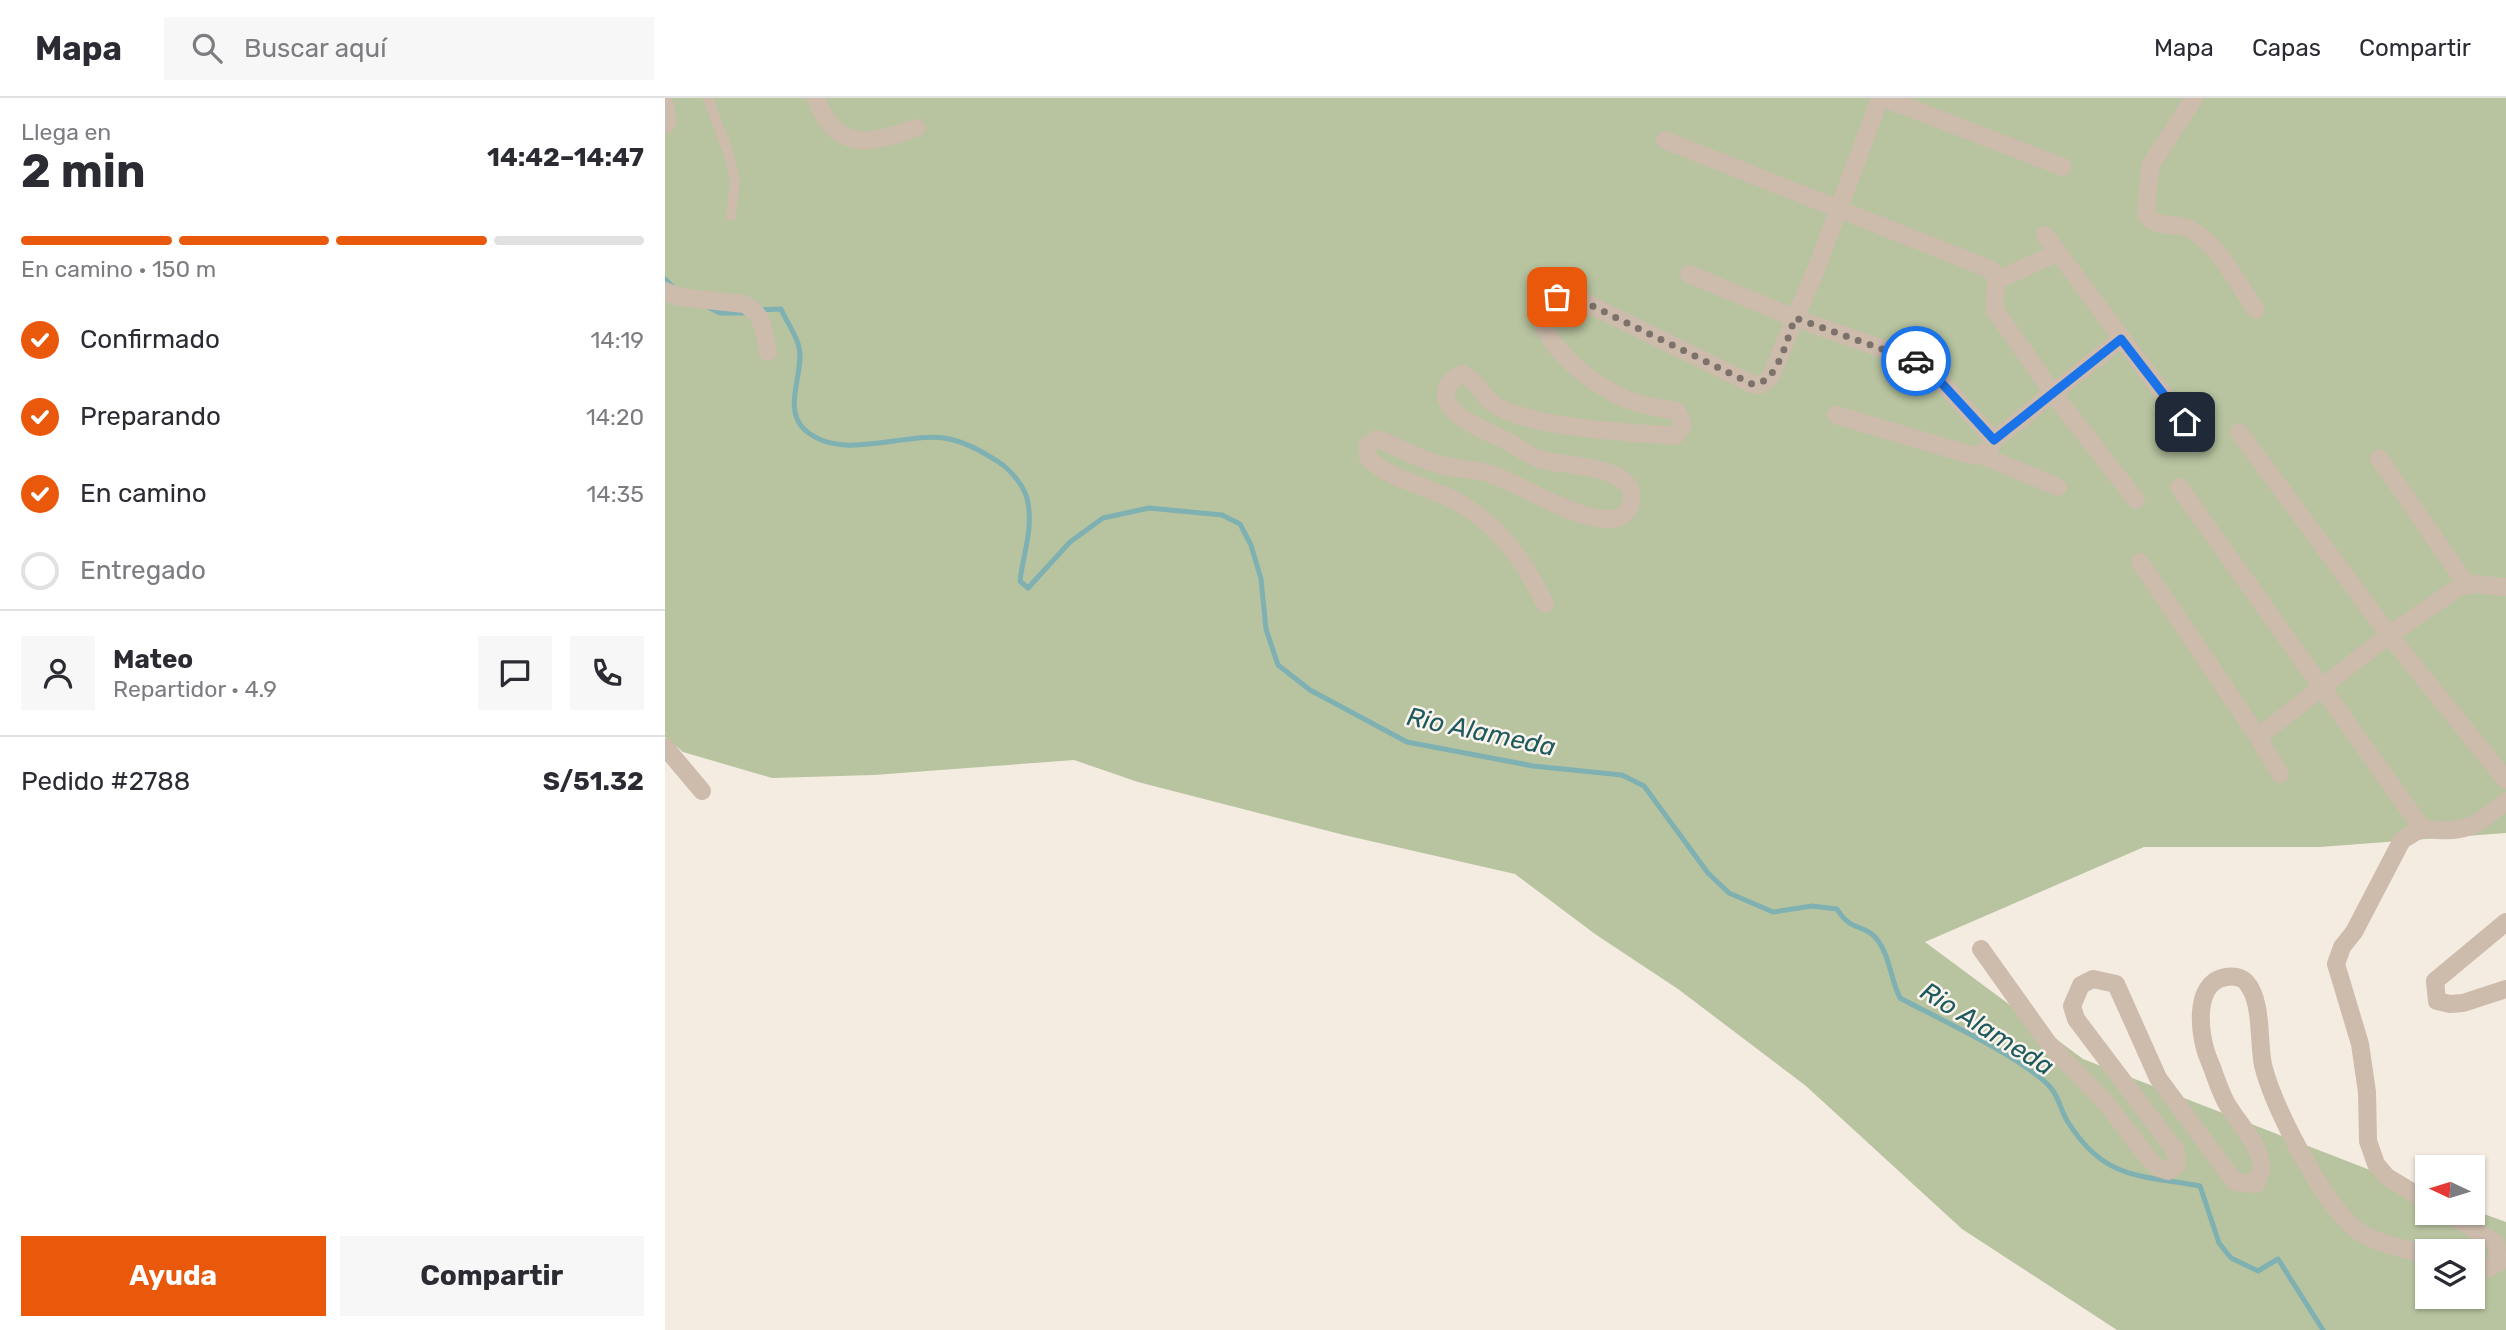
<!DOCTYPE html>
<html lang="es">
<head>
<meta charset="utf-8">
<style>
	:root { --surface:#fff; --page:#f7f7f7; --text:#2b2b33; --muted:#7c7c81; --line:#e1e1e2; --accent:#ea580c }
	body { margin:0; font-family:Rubik,sans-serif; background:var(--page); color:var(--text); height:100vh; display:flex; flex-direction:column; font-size:26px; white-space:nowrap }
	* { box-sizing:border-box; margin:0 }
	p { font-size:23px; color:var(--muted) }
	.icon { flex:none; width:38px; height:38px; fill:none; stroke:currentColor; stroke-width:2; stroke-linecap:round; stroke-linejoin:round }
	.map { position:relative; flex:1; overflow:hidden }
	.details { display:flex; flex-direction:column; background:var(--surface); width:665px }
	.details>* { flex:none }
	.needle { width:46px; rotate:274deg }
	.fabs { position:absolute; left:1750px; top:1057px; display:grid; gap:14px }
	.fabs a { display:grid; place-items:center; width:70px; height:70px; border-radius:0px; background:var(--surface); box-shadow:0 2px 5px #0004; font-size:35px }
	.pin { position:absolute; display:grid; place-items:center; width:60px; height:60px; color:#fff; margin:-30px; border-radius:14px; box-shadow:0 4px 10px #0006 }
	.courier { position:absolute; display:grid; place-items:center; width:70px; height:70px; margin:-35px; border:5px solid #1a73e8; border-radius:50%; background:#fff; color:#222; box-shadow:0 2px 9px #0007 }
	.head em { font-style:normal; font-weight:700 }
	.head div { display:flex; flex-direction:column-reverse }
	.head { display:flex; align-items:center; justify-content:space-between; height:119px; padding:0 21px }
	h1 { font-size:46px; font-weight:700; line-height:52px }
	.bar { display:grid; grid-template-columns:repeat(4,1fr); gap:10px 7px; align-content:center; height:84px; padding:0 21px }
	.bar i { height:9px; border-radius:5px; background:var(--line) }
	.bar .on { background:var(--accent) }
	.bar p { grid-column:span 4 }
	.line { display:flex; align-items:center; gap:18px; padding:0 21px; border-top:2px solid var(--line) }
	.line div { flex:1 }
	.round { display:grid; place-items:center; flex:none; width:74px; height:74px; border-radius:0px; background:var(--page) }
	ol { padding:0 21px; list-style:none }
	li { display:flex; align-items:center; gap:21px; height:77px }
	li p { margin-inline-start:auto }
	li .icon { padding:7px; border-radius:50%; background:var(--accent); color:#fff; stroke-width:4 }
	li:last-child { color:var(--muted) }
	li i { width:38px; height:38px; border:4px solid var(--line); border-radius:50% }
	.button { display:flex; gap:14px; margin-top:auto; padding:14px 21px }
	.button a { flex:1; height:80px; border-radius:0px; background:var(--accent); color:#fff; font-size:28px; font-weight:700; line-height:80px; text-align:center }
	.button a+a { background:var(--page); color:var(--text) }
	header { display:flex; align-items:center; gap:42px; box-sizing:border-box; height:98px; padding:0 35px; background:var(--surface); border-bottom:2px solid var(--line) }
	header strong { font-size:33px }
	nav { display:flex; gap:38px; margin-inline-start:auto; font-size:24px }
	.search { width:490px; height:63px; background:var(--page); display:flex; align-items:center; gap:18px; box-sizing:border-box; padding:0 24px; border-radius:0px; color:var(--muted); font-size:26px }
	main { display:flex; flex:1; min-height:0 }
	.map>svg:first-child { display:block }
</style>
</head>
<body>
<header>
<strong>Mapa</strong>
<div class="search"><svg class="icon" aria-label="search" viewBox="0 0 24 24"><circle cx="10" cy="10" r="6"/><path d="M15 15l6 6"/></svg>Buscar aquí</div>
<nav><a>Mapa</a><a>Capas</a><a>Compartir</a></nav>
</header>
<main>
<section class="details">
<div class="head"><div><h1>2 min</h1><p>Llega en</p></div><em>14:42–14:47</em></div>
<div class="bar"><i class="on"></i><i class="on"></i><i class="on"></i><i></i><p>En camino · 150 m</p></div>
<ol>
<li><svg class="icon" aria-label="check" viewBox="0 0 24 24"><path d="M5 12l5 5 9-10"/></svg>Confirmado<p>14:19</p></li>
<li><svg class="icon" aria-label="check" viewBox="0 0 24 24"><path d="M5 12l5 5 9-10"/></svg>Preparando<p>14:20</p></li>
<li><svg class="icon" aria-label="check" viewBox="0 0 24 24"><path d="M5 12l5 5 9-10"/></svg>En camino<p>14:35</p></li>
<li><i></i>Entregado</li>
</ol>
<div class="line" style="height:126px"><a class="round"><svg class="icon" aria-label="person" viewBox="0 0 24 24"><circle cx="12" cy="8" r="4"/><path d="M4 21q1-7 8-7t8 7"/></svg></a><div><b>Mateo</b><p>Repartidor · 4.9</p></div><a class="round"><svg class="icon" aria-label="chat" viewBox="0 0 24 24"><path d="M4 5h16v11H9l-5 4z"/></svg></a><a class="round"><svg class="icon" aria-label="phone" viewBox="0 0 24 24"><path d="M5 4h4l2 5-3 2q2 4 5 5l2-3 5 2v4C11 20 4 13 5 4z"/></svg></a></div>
<div class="line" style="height:91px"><div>Pedido #2788</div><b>S/51.32</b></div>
<div class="button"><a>Ayuda</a><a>Compartir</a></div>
</section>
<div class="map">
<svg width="1841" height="1232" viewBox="0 0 1841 1232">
	<rect width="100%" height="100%" fill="#f4ebe1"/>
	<path fill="#b8c4a0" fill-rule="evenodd" d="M0,0H1841V735L1655,749H1479L1260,844L1418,961L1762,1094V1115H1808V1112L1841,1124V1232H1452L1297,1131L1141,988L1013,891L930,836L850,776L679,737L473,684L409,662L209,677L107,680L18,654L0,639ZM1762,1153H1808V1199H1762Z"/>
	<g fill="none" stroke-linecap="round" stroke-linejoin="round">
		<g stroke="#7fb0b2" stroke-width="5">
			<polyline points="0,181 8,189"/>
			<polyline points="41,208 55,215 82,215"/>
			<path d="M91,212L116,211C121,223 131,236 134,249C140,273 117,310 139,331C175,365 238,334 279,340C299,343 316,353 332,363C345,371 361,389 363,405C368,432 358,457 355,483L363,490L405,444L438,420L484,410L557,417L575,426L586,447L596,481L601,531L613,567L645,592L742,644L868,668L957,677L979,688L1043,775L1064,795L1108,814L1147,808L1172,811C1187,835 1197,825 1210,839C1225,856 1225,880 1235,900C1272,920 1361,961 1386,990C1394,999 1396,1014 1403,1024C1439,1082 1475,1077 1535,1088L1554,1145L1566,1160L1593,1173L1613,1161L1658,1232"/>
		</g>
		<polyline stroke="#cdbbac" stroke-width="10" points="43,0 64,57 70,83 66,118"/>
		<g stroke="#cdbbac" stroke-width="18">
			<path d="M151,0C170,55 206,46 251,30"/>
			<polyline points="1219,0 1398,69"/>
			<path d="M1529,0L1485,68L1481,116C1488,131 1511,124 1525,131C1554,146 1573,186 1591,212"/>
			<polyline points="0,7 3,23 0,27"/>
			<polyline points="1000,42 1327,172 1331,183 1330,212 1387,294 1471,402"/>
			<polyline points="1380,137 1535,345"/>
			<polyline points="1024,176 1130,220 1260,266 1329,342 1456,241"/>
			<polyline points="1331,183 1393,154"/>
			<path d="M0,193L14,199L79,206C99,216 99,234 103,254"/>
			<path d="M1171,317L1306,357C1318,357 1324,353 1329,342"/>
			<polyline points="1574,334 1724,537 1841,682"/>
			<polyline points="1316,357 1393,389"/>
			<polyline points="1714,360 1802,487"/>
			<polyline points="1514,389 1757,730"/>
			<polyline points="1475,464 1593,639"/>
			<path d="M880,506C861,465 834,427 794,405C765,388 728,384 703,360L702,348L712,341C734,349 753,361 776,367C793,372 812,370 828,377C861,389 912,423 947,421C956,421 964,414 966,405C975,367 900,368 877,362C865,359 855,350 844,344C827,335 778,319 781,294C782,285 790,278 798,276C812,283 819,301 833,309C876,331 961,334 1010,338L1018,327L1012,313C996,310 978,308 963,302C930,288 884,254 875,217C883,198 894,199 913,201L1087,286L1095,287L1105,280L1152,169L1215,0"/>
			<polyline points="0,649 37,693"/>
			<polyline points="1615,676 1593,639 1724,537 1794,489 1810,486 1841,489"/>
			<polyline points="1841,824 1770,883 1772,903 1785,906 1798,905 1841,891"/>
			<path d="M1316,851L1383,945L1443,1007L1484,1061L1493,1070L1503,1073L1512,1067L1510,1052L1411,921L1407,908L1416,887L1428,881L1451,886L1493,980L1570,1084L1591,1086C1595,1077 1598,1070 1595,1060C1590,1042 1572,1023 1562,1006C1554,992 1550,976 1544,962C1534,939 1527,884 1561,879C1568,878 1575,878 1581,884C1598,903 1593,943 1598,967C1608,1008 1656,1101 1688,1129C1706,1145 1739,1150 1762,1157"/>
			<path d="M1762,1103L1722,1079L1711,1066L1703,1043L1702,994L1695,946L1671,866L1677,849L1689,834L1737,742L1757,730C1800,737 1809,729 1841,703"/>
			<polyline points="1782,1115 1831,1145 1833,1165 1819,1172 1808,1170"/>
		</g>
	</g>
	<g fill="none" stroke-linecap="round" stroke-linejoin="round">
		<path stroke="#7c716b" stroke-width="7" stroke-dasharray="0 12.6" d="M892,199L913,201L1087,286C1112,288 1122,240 1130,220L1251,263"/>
		<polyline stroke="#1a73e8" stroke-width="9" points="1251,263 1260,267 1329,342 1456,241 1520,324"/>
	</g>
	<g text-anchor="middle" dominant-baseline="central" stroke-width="5" stroke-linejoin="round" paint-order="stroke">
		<g font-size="26" font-style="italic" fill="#1f5a5e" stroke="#fbf5ee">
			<text transform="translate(816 634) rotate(12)">Rio Alameda</text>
			<text transform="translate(1322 931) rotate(32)">Rio Alameda</text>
		</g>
	</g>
</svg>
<div class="fabs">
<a><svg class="needle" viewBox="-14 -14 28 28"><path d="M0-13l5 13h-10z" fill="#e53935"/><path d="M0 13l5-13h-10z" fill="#7c7c81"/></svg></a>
<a><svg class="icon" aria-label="layers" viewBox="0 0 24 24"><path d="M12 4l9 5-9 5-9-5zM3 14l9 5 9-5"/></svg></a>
</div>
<div class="pin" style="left:892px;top:199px;background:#ea580c"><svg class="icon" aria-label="bag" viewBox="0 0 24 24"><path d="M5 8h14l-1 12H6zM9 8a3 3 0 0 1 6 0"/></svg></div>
<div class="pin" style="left:1520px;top:324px;background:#1f2937"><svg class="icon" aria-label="home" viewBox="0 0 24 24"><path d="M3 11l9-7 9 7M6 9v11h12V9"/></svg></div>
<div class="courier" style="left:1251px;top:263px"><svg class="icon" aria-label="car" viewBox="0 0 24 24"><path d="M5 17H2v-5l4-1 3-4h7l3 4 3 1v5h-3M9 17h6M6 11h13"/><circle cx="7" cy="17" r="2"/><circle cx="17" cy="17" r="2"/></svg></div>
</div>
</main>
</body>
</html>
